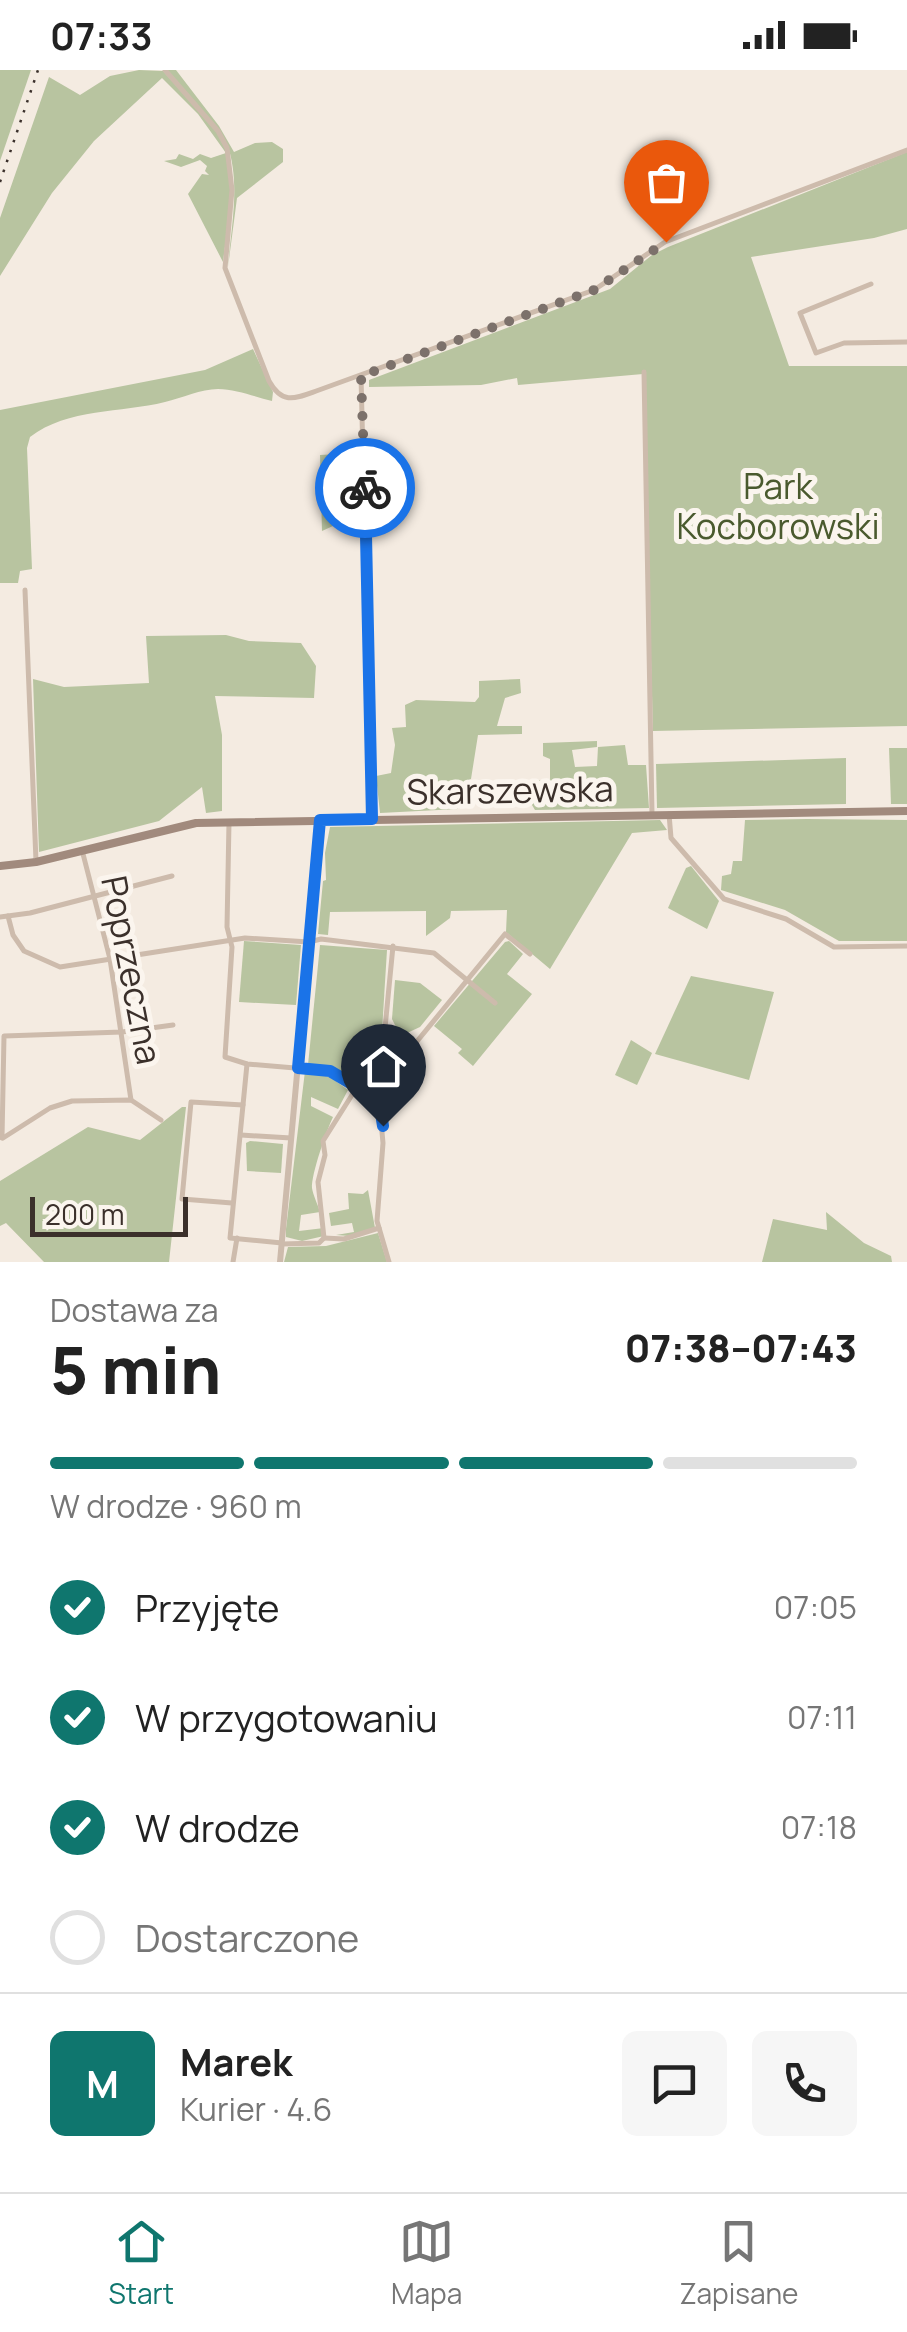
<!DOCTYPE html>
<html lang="pl">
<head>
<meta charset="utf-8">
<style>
	:root { --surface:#fff; --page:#f6f6f6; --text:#222; --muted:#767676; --line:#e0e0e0; --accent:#0f766e }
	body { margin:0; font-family:Manrope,sans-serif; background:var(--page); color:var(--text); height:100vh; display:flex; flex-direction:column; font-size:38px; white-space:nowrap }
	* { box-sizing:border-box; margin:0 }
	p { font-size:32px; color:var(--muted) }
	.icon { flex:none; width:55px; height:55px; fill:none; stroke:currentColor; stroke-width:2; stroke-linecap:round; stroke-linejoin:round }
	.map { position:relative; height:1192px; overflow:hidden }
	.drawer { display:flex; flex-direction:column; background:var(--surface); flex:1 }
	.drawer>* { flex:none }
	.scale { position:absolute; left:30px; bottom:25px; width:158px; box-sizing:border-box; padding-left:10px; border:5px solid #3b302b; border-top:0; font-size:28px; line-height:35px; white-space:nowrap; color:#3b302b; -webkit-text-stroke:8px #fbf5ee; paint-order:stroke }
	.pin { position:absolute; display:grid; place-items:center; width:85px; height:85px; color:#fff; margin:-102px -42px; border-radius:50% 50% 50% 0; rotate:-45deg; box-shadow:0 0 10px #0007 }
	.pin .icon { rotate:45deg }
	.courier { position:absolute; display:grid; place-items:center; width:100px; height:100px; margin:-50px; border:8px solid #1a73e8; border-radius:50%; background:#fff; color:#222; box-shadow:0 2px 12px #0007 }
	.overview em { font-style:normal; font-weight:800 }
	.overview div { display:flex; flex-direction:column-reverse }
	.overview { display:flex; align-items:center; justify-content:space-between; height:170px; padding:0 50px }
	h1 { font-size:65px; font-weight:800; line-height:75px }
	.bar { display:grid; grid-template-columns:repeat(4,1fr); gap:15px 10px; align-content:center; height:120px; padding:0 50px }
	.bar i { height:12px; border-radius:8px; background:var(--line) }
	.bar .on { background:var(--accent) }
	.bar p { grid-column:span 4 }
	.line { display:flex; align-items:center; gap:25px; padding:0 50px; border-top:2px solid var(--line) }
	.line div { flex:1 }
	.round { display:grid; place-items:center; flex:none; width:105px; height:105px; border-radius:15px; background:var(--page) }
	ol { padding:0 50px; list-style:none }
	li { display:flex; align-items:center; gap:30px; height:110px }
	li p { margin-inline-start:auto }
	li .icon { padding:10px; border-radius:50%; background:var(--accent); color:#fff; stroke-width:4 }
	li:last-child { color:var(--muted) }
	li i { width:55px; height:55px; border:5px solid var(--line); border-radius:50% }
	.status { display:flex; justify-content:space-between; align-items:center; height:70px; padding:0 50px; background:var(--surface); direction:ltr }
	.status svg { height:28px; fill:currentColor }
	.menu { display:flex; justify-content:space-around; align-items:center; height:140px; border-top:2px solid var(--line); background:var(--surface); font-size:28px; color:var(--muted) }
	.menu a { display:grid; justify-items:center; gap:5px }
	.menu .on { color:var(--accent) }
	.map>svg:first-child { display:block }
</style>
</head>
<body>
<div class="status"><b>07:33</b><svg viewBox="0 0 49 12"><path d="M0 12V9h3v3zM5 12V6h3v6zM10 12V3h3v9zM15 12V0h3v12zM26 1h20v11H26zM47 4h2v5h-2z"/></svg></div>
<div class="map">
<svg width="907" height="1192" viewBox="0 0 907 1192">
	<rect width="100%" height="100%" fill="#f4ebe1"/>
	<g fill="#b8c4a0">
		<polygon points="0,0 31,0 0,91"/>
		<path d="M139,0L163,1C181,21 221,56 228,81C237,115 227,158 223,192L188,124L202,104L209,105L205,101L207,96L200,90L181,97L164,91L176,89L179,84L193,89L200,84L211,88L226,83L198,44L162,8L94,71L52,123L0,206V148L49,7L80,25L110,6Z"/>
		<path d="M167,0H176L219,56L234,82L255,73L272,72L283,79V92L237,128L228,197C231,157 241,112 227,74Z"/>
		<polygon points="907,82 907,159 874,168 751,187 789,296 907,296 907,656 653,661 643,304 518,315 517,308 481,315 369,317 369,310 610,219 652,185 668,177"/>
		<path d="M253,279L273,322L272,331C255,327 236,319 218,319C201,319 182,328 165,332C121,343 68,338 30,367L27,378L32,499L20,501L18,513H0V340L205,300Z"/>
		<polygon points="338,384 339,440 333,440 333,456 322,461 320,385"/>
		<polygon points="226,565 249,571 301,573 316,596 314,628 215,626 222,665 222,741 206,743 202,717 159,751 39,782 33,609 64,617 149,613 146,566"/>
		<polygon points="520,609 521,623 505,628 497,656 522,656 522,664 478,665 471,709 458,715 458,739 380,743 376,706 391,703 395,675 392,658 406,657 405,635 416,630 475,632 479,627 479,611"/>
		<polygon points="597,671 597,677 572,680 575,697 597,696 598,677 625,675 628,695 646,695 649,738 535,740 532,735 534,711 550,709 550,689 543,686 543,673"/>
		<polygon points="889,678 907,678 907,734 891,734"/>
		<polygon points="846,688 846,734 657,738 656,694"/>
		<polygon points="807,749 907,750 907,871 839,871 785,840 721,820 722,806 731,804 733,791 742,791 745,750"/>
		<polygon points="660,750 667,760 632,763 550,899 506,862 507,840 451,841 450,848 426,866 426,841 330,842 328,865 318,864 323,811 326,810 325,783 330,757"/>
		<polygon points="691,796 719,831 707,859 668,838 686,798"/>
		<polygon points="244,871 301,875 296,935 239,932"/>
		<polygon points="509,871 523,884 507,904 532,924 473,996 458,983 462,979 434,956 505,872"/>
		<polygon points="320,875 387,880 382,961 377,977 357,1009 308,995"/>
		<polygon points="691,906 774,922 749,1010 655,984"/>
		<polygon points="395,910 420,913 442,930 420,957 407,963 397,959 392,949"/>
		<polygon points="631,970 652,983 637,1015 615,1005"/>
		<path d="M305,1001L330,1007L348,1020L338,1039L311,1027V1036L333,1047C327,1059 311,1105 312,1118C313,1125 318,1135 320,1142L301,1145L299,1161L324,1158V1166L302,1171L286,1167V1159Z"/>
		<polygon points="182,1037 186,1037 169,1192 44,1192 6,1153 0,1156 0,1111 88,1057 140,1070"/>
		<polygon points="250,1071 283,1074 281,1103 247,1101 246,1073"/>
		<polygon points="368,1120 375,1158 349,1166 336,1165 354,1162 352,1153 331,1156 329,1143 349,1139 348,1123 363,1124"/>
		<polygon points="826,1142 864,1173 891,1186 892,1192 762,1192 773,1149 827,1160"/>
		<polygon points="378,1163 387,1192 284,1192 288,1177 326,1176"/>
	</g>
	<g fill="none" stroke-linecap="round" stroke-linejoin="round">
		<g stroke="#cdbbac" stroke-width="5">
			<path d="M165,0L218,61L227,78L232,120L225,198L269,311C283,336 296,328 319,320L594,220L665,172L907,80"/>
			<polyline points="871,214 800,243 816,283 844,273 907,272"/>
			<polyline points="644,302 652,744"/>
			<polyline points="361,306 372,749"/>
			<polyline points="25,520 36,791"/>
			<polyline points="669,744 671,768 724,829 786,849 834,877 907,876"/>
			<polyline points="229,752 227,857 232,877 225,987 247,994 330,1001 379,1030 383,1073 377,1151 389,1192"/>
			<polyline points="82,780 110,889 131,1030"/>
			<polyline points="8,846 13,865 24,881 60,897 245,868 309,872 321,869 434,883 495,933"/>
			<polyline points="0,847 30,843 172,806"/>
			<polyline points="393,876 385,958 386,971 400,979 414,975 505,864 530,884"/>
			<polyline points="247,994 230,1168 282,1173"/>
			<polyline points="241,1065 291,1068"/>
			<polyline points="2,1068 4,966 122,962 173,955"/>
			<polyline points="3,1068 50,1038 72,1031 131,1030 161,1050"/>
			<polyline points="232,1133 182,1129 191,1032 243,1035"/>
			<polyline points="324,1168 344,1169 379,1158"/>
			<polyline points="282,1174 319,1173 324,1168 318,1112 325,1085 323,1071 386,971"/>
			<polyline points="233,1192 237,1168"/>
		</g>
		<polyline stroke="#cdbbac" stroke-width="6" points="280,1192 320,750"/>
		<polyline stroke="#a18a7d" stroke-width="8" points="0,796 36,792 196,753 907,741"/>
		<polyline stroke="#3b302b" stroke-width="2.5" stroke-dasharray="2.5 8" stroke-linecap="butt" points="0,112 38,0"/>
	</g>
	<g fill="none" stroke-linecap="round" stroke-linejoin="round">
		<polyline stroke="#7c716b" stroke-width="10" stroke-dasharray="0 18" points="365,418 361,306 594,220 666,172"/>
		<polyline stroke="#1a73e8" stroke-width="12" points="365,418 372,749 320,750 298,998 330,1001 379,1030 383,1056"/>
	</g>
	<g text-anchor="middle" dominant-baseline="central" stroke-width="10" stroke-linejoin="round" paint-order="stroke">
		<g font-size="35" fill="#4a5a2e" stroke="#fbf5ee">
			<text x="778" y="416">Park<tspan x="778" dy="40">Kocborowski</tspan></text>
		</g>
		<g font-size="35" fill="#3b302b" stroke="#fbf5ee">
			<text transform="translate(510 720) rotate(-1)">Skarszewska</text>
			<text transform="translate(132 900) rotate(79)">Poprzeczna</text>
		</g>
	</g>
</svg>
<div class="scale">200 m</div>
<div class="pin" style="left:666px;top:172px;background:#ea580c"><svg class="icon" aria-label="bag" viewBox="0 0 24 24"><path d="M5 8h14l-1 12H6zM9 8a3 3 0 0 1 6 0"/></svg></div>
<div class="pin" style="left:383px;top:1056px;background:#1f2937"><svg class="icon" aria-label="home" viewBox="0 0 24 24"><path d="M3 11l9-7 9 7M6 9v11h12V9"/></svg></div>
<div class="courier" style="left:365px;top:418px"><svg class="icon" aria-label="bike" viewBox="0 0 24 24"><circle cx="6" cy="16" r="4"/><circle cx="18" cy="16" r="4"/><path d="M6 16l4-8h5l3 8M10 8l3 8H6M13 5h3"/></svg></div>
</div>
<section class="drawer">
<div class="overview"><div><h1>5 min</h1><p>Dostawa za</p></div><em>07:38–07:43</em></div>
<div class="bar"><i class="on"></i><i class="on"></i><i class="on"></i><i></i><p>W drodze · 960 m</p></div>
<ol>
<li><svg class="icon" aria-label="check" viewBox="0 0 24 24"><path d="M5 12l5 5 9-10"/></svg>Przyjęte<p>07:05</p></li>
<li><svg class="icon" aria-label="check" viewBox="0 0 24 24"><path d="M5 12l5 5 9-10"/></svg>W przygotowaniu<p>07:11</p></li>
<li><svg class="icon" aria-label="check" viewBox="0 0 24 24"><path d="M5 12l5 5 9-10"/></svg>W drodze<p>07:18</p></li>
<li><i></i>Dostarczone</li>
</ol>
<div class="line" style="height:180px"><b class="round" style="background:var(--accent);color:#fff">M</b><div><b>Marek</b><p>Kurier · 4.6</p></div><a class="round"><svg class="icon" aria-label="chat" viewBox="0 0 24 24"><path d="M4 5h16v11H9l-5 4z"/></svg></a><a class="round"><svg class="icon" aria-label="phone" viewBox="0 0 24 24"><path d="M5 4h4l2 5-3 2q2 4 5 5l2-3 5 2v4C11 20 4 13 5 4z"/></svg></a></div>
</section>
<nav class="menu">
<a class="on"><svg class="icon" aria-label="home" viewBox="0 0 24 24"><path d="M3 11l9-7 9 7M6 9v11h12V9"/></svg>Start</a>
<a><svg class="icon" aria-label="map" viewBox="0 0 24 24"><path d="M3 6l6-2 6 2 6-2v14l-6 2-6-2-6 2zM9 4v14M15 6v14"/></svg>Mapa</a>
<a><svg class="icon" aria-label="saved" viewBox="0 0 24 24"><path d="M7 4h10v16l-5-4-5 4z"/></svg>Zapisane</a>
</nav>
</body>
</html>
